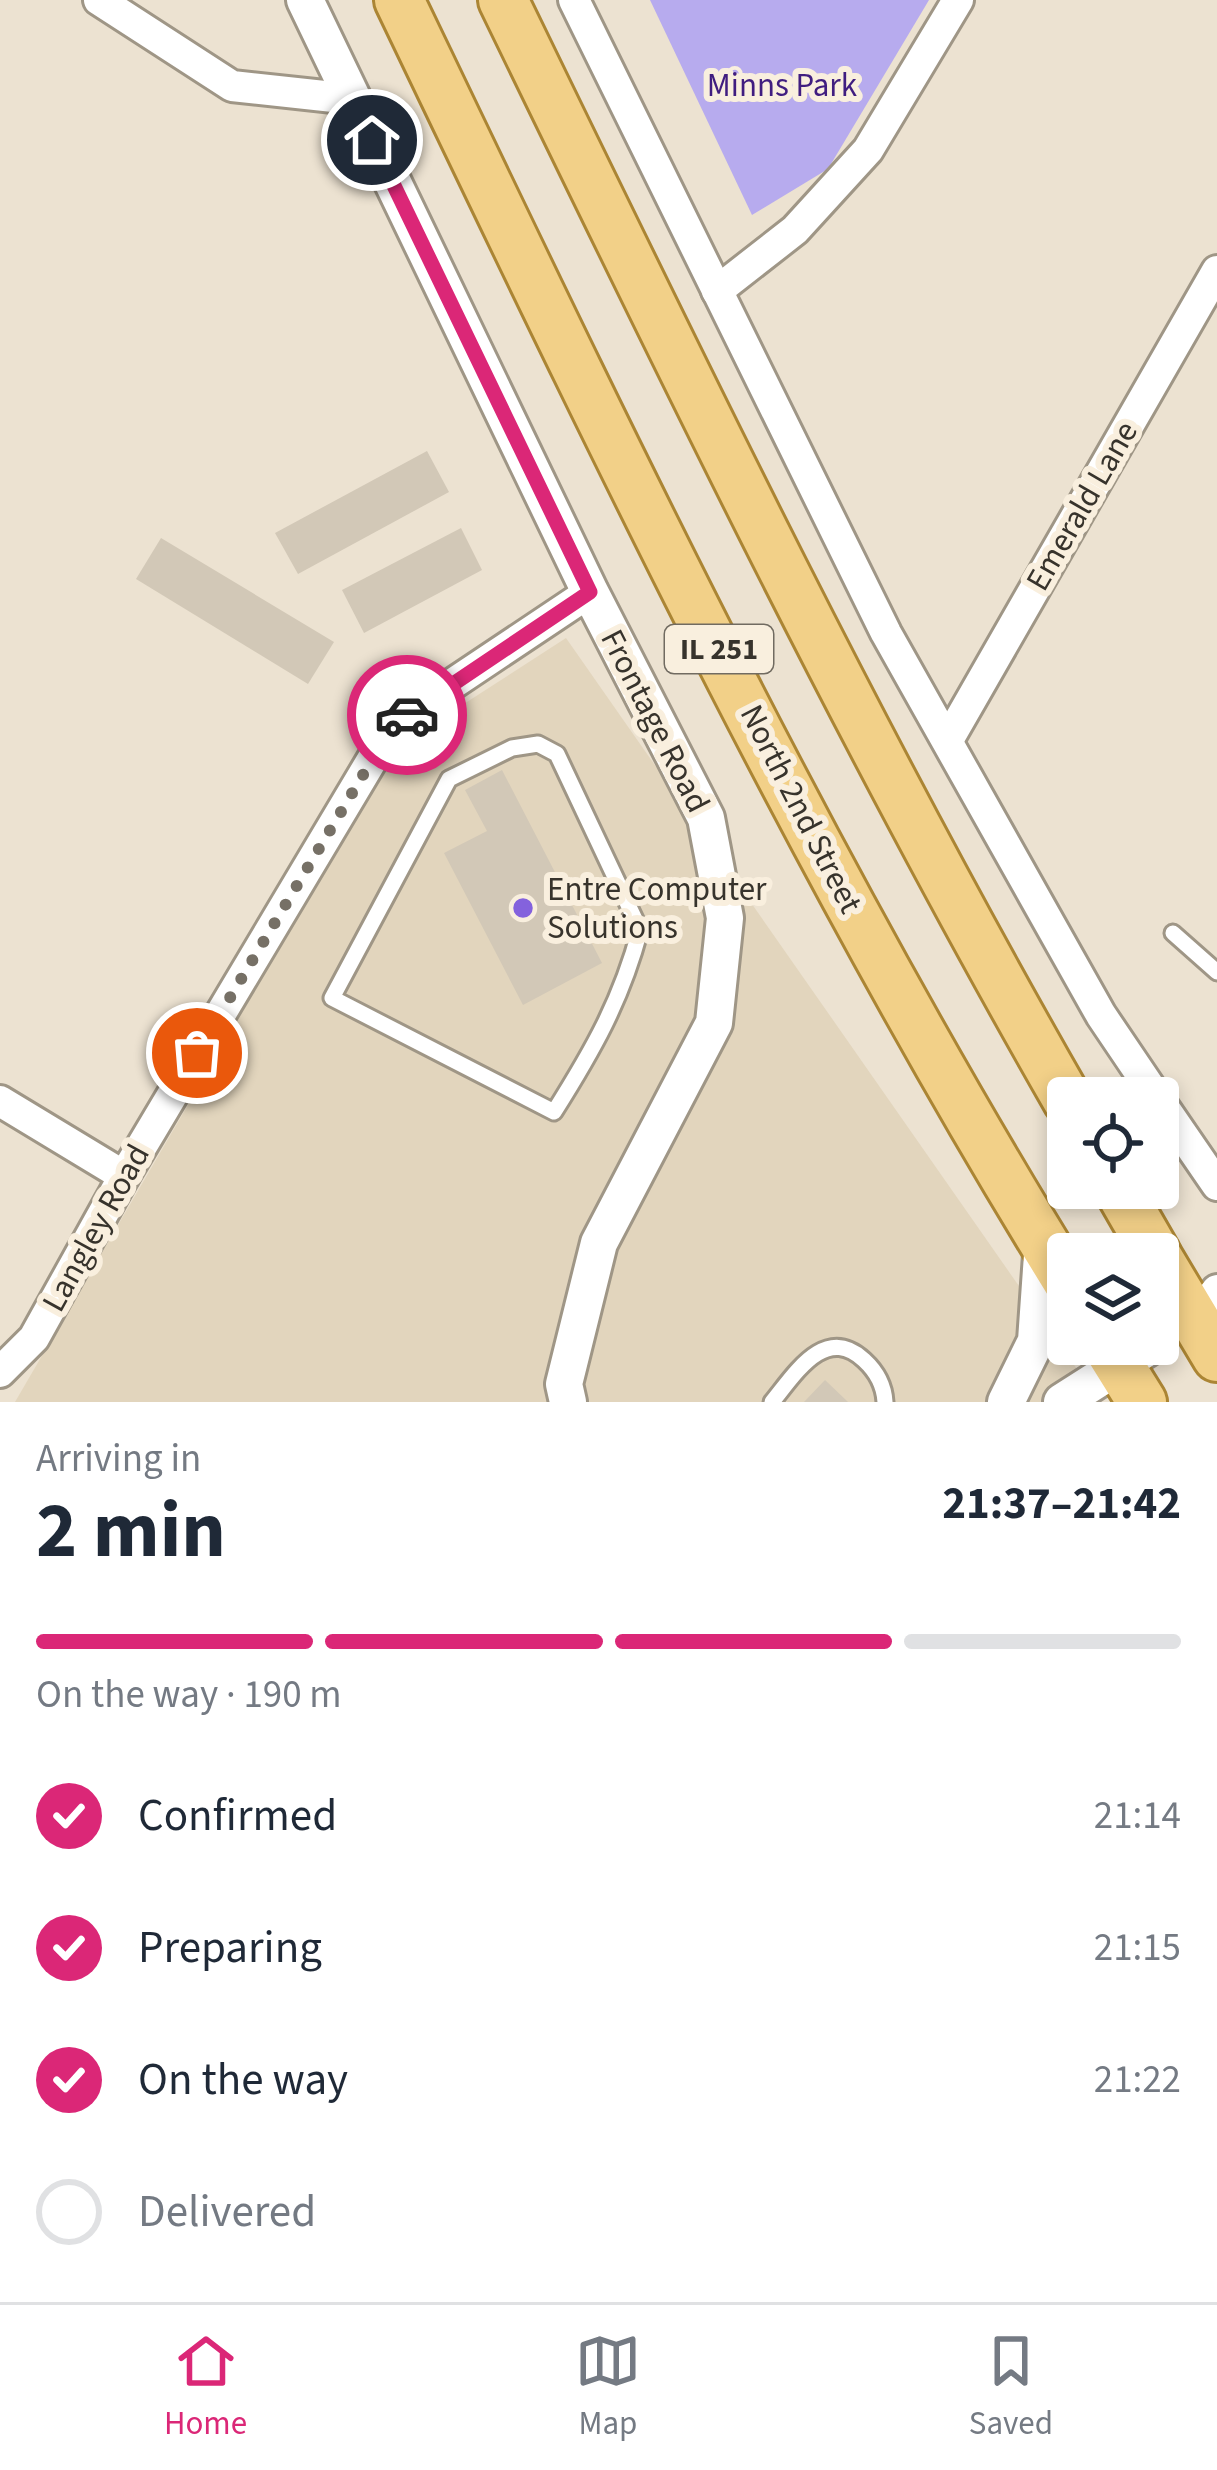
<!DOCTYPE html>
<html lang="en">
<head>
<meta charset="utf-8">
<style>
	:root { --surface:#fff; --page:#f6f6f7; --text:#1f2937; --muted:#747a83; --line:#e0e1e3; --accent:#db2777 }
	body { margin:0; font-family:"Source Sans 3",sans-serif; background:var(--page); color:var(--text); height:100vh; display:flex; flex-direction:column; font-size:45px; white-space:nowrap }
	* { box-sizing:border-box; margin:0 }
	p { font-size:39px; color:var(--muted) }
	.icon { flex:none; width:66px; height:66px; fill:none; stroke:currentColor; stroke-width:2; stroke-linecap:round; stroke-linejoin:round }
	.map { position:relative; height:1402px; overflow:hidden }
	.drawer { display:flex; flex-direction:column; background:var(--surface); flex:1 }
	.drawer>* { flex:none }
	.controls { position:absolute; left:1047px; top:1077px; display:grid; gap:24px }
	.controls a { display:grid; place-items:center; width:132px; height:132px; border-radius:12px; background:var(--surface); box-shadow:0 6px 18px #0003; font-size:60px }
	.pin { position:absolute; display:grid; place-items:center; width:102px; height:102px; color:#fff; margin:-51px; border:6px solid #fff; border-radius:50%; box-shadow:0 3px 12px #0007 }
	.courier { position:absolute; display:grid; place-items:center; width:120px; height:120px; margin:-60px; border:9px solid #db2777; border-radius:50%; background:#fff; color:#222; box-shadow:0 3px 15px #0007 }
	.summary em { font-style:normal; font-weight:700 }
	.summary div { display:flex; flex-direction:column-reverse }
	.summary { display:flex; align-items:center; justify-content:space-between; height:204px; padding:0 36px }
	h1 { font-size:78px; font-weight:700; line-height:90px }
	.bar { display:grid; grid-template-columns:repeat(4,1fr); gap:18px 12px; align-content:center; height:144px; padding:0 36px }
	.bar i { height:15px; border-radius:9px; background:var(--line) }
	.bar .active { background:var(--accent) }
	.bar p { grid-column:span 4 }
	ol { padding:0 36px; list-style:none }
	li { display:flex; align-items:center; gap:36px; height:132px }
	li p { margin-inline-start:auto }
	li .icon { padding:12px; border-radius:50%; background:var(--accent); color:#fff; stroke-width:4 }
	li:last-child { color:var(--muted) }
	li i { width:66px; height:66px; border:6px solid var(--line); border-radius:50% }
	.dock { display:flex; justify-content:space-around; align-items:center; height:168px; border-top:3px solid var(--line); background:var(--surface); font-size:33px; color:var(--muted) }
	.dock a { display:grid; justify-items:center; gap:6px }
	.dock .active { color:var(--accent) }
	.map>svg:first-child { display:block }
</style>
</head>
<body>
<div class="map">
<svg width="1217" height="1402" viewBox="0 0 1217 1402">
	<rect width="100%" height="100%" fill="#ece2d1"/>
	<polygon fill="#e2d5bd" points="566,638 1100,1402 15,1402 373,787 411,738"/>
	<polygon fill="#b7abee" points="650,0 929,0 828,169 752,215"/>
	<g fill="#d2c8b7">
		<polygon points="427,451 449,492 298,574 275,533"/>
		<polygon points="461,528 482,570 364,633 342,590"/>
		<polygon points="161,538 334,642 308,684 136,579"/>
		<polygon points="502,770 602,963 523,1005 444,853 487,831 465,790"/>
		<polygon points="825,1380 848,1402 804,1402"/>
	</g>
	<g fill="none" stroke-linecap="round" stroke-linejoin="round">
		<defs>
			<g id="service">
				<path d="M538,744L557,754L640,930C621,1001 593,1050 554,1112L332,998L449,779L512,748Z"/>
				<polyline points="1173,933 1217,972"/>
				<path d="M772,1402C795,1374 825,1324 864,1360C876,1371 884,1384 885,1402"/>
			</g>
			<g id="minor">
				<polyline points="99,0 232,86 352,99"/>
				<polyline points="574,0 886,633 1101,1015 1157,1098"/>
				<polyline points="717,291 795,230 868,150 958,0"/>
				<polyline points="948,740 1217,271"/>
				<polyline points="1158,1099 1217,1185"/>
				<polyline points="0,1101 124,1176"/>
				<polyline points="1194,1320 1217,1290"/>
				<polyline points="0,1372 34,1338 124,1176 394,723 590,592"/>
			</g>
			<g id="tertiary">
				<polyline points="305,0 590,592 706,818 725,918 714,1023 599,1243 564,1384 568,1402"/>
				<polyline points="1006,1402 1036,1341 1043,1241"/>
				<polyline points="1062,1402 1153,1344"/>
			</g>
			<g id="primary">
				<path d="M399,0C607,434 814,872 1068,1282"/>
				<path d="M503,0C683,371 863,744 1068,1101"/>
				<polyline points="1118,1188 1156,1254"/>
				<polyline points="1158,1258 1217,1357"/>
				<polyline points="1106,1344 1142,1402"/>
			</g>
		</defs>
		<use href="#service" stroke="#9f9686" stroke-width="21"/>
		<use href="#minor" stroke="#9f9686" stroke-width="36"/>
		<use href="#tertiary" stroke="#9f9686" stroke-width="42"/>
		<use href="#primary" stroke="#ab8534" stroke-width="54"/>
		<use href="#service" stroke="#fff" stroke-width="15"/>
		<use href="#minor" stroke="#fff" stroke-width="30"/>
		<use href="#tertiary" stroke="#fff" stroke-width="36"/>
		<use href="#primary" stroke="#f2d088" stroke-width="48"/>
	</g>
	<g fill="none" stroke-linecap="round" stroke-linejoin="round">
		<polyline stroke="#767066" stroke-width="12" stroke-dasharray="0 21.6" points="197,1053 394,723 407,715"/>
		<polyline stroke="#db2777" stroke-width="15" points="372,140 590,592 407,715"/>
	</g>
	<circle fill="#8462dd" stroke="#f9efde" stroke-width="4.5" cx="523" cy="908" r="12"/>
	<g text-anchor="middle" dominant-baseline="central" stroke-width="12" stroke-linejoin="round" paint-order="stroke">
		<rect fill="#f9efde" stroke="#716b61" stroke-width="3" x="665" y="625" width="108" height="48" rx="9"/>
		<g font-size="30" font-weight="bold" fill="#37332c">
			<text x="719" y="649">IL 251</text>
		</g>
		<g font-size="33" fill="#401d80" stroke="#f9efde">
			<text x="782" y="85">Minns Park</text>
		</g>
		<g font-size="33" fill="#37332c" stroke="#f9efde">
			<text transform="translate(1082 506) rotate(-60)">Emerald Lane</text>
			<text transform="translate(655 721) rotate(63)">Frontage Road</text>
			<text transform="translate(801 809) rotate(63)">North 2nd Street</text>
			<text transform="translate(96 1228) rotate(-61)">Langley Road</text>
		</g>
		<g font-size="33" fill="#37332c" stroke="#f9efde" text-anchor="start">
			<text x="547" y="889">Entre Computer<tspan x="547" dy="38">Solutions</tspan></text>
		</g>
	</g>
</svg>
<div class="controls">
<a><svg class="icon" aria-label="locate" viewBox="0 0 24 24"><circle cx="12" cy="12" r="6"/><path d="M12 2v4M12 18v4M2 12h4M18 12h4"/></svg></a>
<a><svg class="icon" aria-label="layers" viewBox="0 0 24 24"><path d="M12 4l9 5-9 5-9-5zM3 14l9 5 9-5"/></svg></a>
</div>
<div class="pin" style="left:197px;top:1053px;background:#ea580c"><svg class="icon" aria-label="bag" viewBox="0 0 24 24"><path d="M5 8h14l-1 12H6zM9 8a3 3 0 0 1 6 0"/></svg></div>
<div class="pin" style="left:372px;top:140px;background:#1f2937"><svg class="icon" aria-label="home" viewBox="0 0 24 24"><path d="M3 11l9-7 9 7M6 9v11h12V9"/></svg></div>
<div class="courier" style="left:407px;top:715px"><svg class="icon" aria-label="car" viewBox="0 0 24 24"><path d="M5 17H2v-5l4-1 3-4h7l3 4 3 1v5h-3M9 17h6M6 11h13"/><circle cx="7" cy="17" r="2"/><circle cx="17" cy="17" r="2"/></svg></div>
</div>
<section class="drawer">
<div class="summary"><div><h1>2 min</h1><p>Arriving in</p></div><em>21:37–21:42</em></div>
<div class="bar"><i class="active"></i><i class="active"></i><i class="active"></i><i></i><p>On the way · 190 m</p></div>
<ol>
<li><svg class="icon" aria-label="check" viewBox="0 0 24 24"><path d="M5 12l5 5 9-10"/></svg>Confirmed<p>21:14</p></li>
<li><svg class="icon" aria-label="check" viewBox="0 0 24 24"><path d="M5 12l5 5 9-10"/></svg>Preparing<p>21:15</p></li>
<li><svg class="icon" aria-label="check" viewBox="0 0 24 24"><path d="M5 12l5 5 9-10"/></svg>On the way<p>21:22</p></li>
<li><i></i>Delivered</li>
</ol>
</section>
<nav class="dock">
<a class="active"><svg class="icon" aria-label="home" viewBox="0 0 24 24"><path d="M3 11l9-7 9 7M6 9v11h12V9"/></svg>Home</a>
<a><svg class="icon" aria-label="map" viewBox="0 0 24 24"><path d="M3 6l6-2 6 2 6-2v14l-6 2-6-2-6 2zM9 4v14M15 6v14"/></svg>Map</a>
<a><svg class="icon" aria-label="saved" viewBox="0 0 24 24"><path d="M7 4h10v16l-5-4-5 4z"/></svg>Saved</a>
</nav>
</body>
</html>
